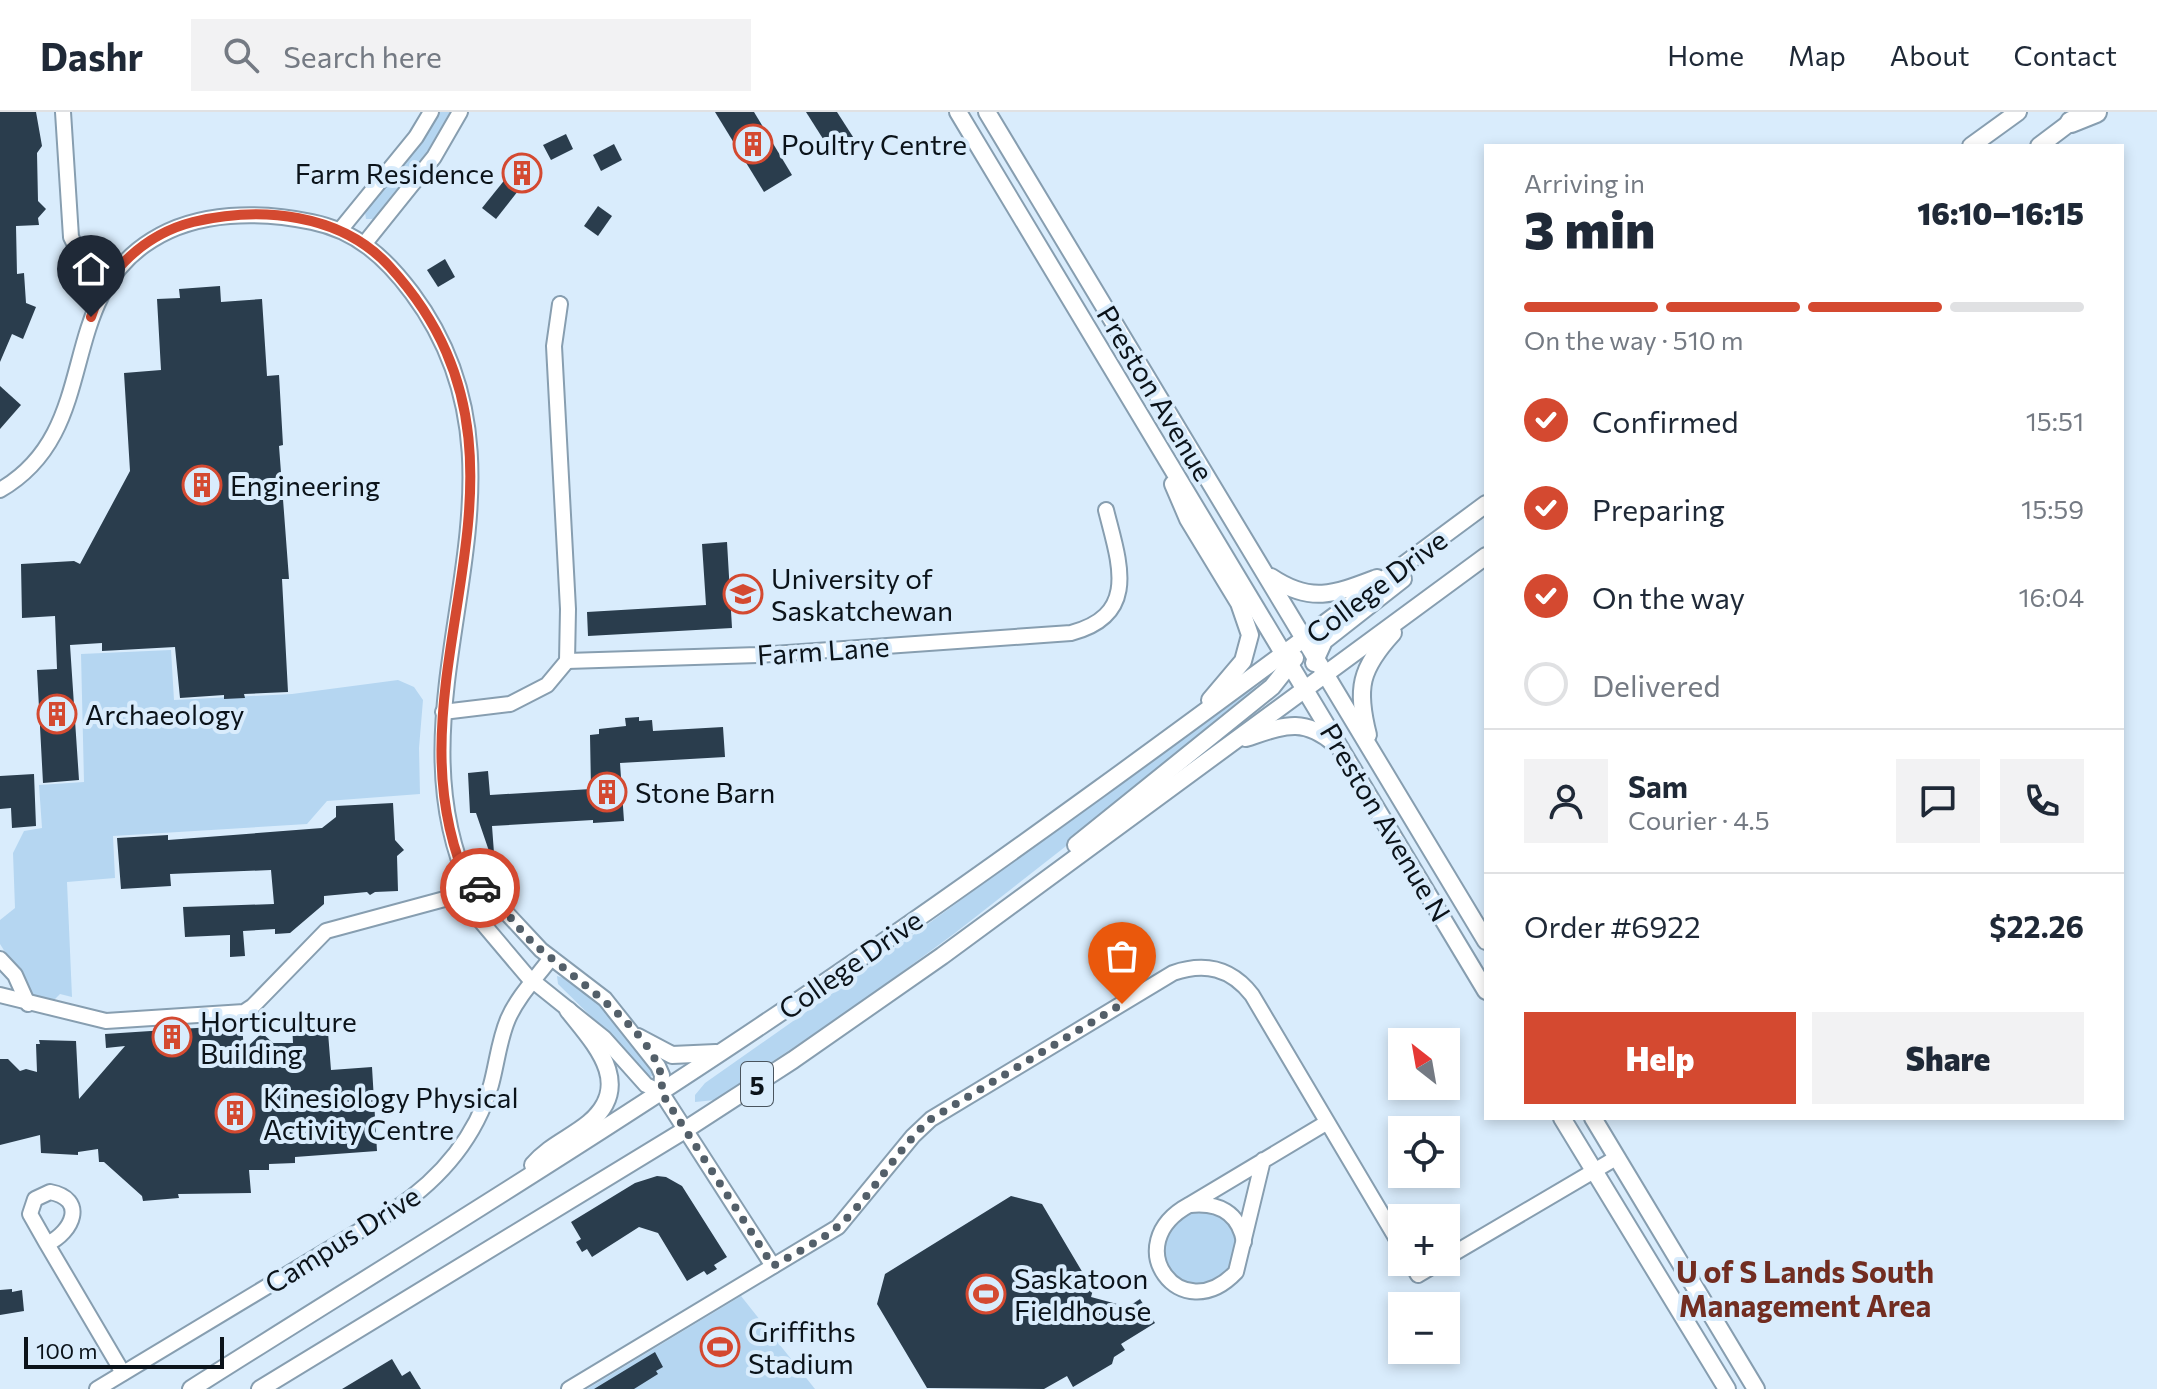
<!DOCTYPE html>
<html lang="en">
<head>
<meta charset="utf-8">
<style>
	:root { --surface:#fff; --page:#f2f2f3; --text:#1f2937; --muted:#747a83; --line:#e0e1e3; --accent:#d44930 }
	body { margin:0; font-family:Commissioner,sans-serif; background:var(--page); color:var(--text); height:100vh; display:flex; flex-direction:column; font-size:30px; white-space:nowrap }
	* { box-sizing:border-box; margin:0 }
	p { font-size:26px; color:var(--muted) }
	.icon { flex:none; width:44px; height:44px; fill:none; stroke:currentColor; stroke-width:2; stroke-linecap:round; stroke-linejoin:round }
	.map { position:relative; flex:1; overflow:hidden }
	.panel { position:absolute; left:1484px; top:32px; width:640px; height:976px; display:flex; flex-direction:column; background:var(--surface); border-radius:0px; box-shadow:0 4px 12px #0003 }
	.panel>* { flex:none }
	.needle { width:52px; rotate:329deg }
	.buttons { position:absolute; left:1388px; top:916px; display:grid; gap:16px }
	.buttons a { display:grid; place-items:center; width:72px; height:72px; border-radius:0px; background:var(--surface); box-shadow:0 4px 12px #0003; font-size:40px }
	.scale { position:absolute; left:24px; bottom:20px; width:200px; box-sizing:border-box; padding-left:8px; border:4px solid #0b131a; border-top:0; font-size:22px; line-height:28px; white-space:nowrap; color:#0b131a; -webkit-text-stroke:6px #d9ecfc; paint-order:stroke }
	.pin { position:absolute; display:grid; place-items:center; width:68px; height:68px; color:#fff; margin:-82px -34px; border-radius:50% 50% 50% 0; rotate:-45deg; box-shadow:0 0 8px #0007 }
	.pin .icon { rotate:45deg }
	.courier { position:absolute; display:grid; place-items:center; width:80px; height:80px; margin:-40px; border:6px solid #d44930; border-radius:50%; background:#fff; color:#222; box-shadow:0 2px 10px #0007 }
	.overview em { font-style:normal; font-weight:800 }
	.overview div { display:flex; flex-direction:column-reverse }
	.overview { display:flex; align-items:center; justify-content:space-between; height:136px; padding:0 40px }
	h1 { font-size:52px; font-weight:800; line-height:60px }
	.bar { display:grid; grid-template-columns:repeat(4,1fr); gap:12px 8px; align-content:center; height:96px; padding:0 40px }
	.bar i { height:10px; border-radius:6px; background:var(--line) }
	.bar .on { background:var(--accent) }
	.bar p { grid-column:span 4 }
	.line { display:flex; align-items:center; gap:20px; padding:0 40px; border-top:2px solid var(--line) }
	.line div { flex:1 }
	.round { display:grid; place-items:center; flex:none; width:84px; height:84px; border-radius:0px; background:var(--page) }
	ol { padding:0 40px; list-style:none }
	li { display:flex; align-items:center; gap:24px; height:88px }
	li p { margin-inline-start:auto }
	li .icon { padding:8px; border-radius:50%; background:var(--accent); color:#fff; stroke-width:4 }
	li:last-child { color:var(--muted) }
	li i { width:44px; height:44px; border:4px solid var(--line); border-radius:50% }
	.primary-button { display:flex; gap:16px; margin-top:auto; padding:16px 40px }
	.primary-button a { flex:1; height:92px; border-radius:0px; background:var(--accent); color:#fff; font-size:32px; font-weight:800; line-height:92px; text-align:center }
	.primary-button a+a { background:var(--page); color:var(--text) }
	header { display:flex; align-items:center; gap:48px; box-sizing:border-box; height:112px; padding:0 40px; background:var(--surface); border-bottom:2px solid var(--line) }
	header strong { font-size:38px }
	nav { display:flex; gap:44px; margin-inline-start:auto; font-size:28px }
	.search { width:560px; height:72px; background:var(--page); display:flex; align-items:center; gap:20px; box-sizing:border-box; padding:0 28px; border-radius:0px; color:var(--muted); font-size:30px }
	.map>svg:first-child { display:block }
</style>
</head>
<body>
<header>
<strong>Dashr</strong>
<div class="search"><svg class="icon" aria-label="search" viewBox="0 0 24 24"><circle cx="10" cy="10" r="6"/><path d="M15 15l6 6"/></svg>Search here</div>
<nav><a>Home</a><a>Map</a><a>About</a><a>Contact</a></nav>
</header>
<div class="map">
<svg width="2157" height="1277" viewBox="0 0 2157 1277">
	<rect width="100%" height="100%" fill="#d9ecfc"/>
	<g fill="#b5d6f1">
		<polygon points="439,0 450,0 428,38 373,107 366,107 365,100 414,41"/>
		<polygon points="171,538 174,588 292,582 398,568 414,575 423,588 419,636 420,682 327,689 307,712 113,724 115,766 67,770 72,885 60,882 51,891 34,886 0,832 0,808 15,796 13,741 24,719 42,716 39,673 84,670 81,542"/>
		<polygon points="1267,569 1268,576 955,821 857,893 715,988 695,990 695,983 705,971 853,867 1236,586"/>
		<path d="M557,864C593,872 629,927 651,955L652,964L646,966L612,925L558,872Z"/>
		<path d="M1199,1098C1280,1109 1212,1208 1172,1160C1151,1135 1172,1106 1199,1098Z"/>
		<polygon points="741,1184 815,1277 587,1277"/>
	</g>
	<g fill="#2a3d4d">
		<polygon points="0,0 36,0 42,34 37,41 38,89 46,97 38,106 39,113 16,114 17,162 24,161 26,191 36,195 23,227 12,222 0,250"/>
		<polygon points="715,0 754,0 792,63 764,80"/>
		<polygon points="806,0 837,0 855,28 832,41"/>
		<polygon points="566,22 573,37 551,48 543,33"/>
		<polygon points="614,32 622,48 601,59 593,43"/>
		<polygon points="523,45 536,56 496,107 482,96"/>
		<polygon points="598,94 612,104 598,124 584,114"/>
		<polygon points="445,147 455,165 438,175 427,158"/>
		<polygon points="220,174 221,190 262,187 267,264 279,263 283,333 279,334 289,467 282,467 288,580 244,582 245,586 224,587 224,583 180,586 175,535 102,539 102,531 70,533 79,668 43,671 37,558 57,557 55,504 22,506 21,452 74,449 80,452 130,359 124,261 161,258 157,187 180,186 179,177"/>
		<polygon points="0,274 21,293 0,317"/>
		<polygon points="727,430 732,516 588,524 587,500 706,493 702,432"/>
		<polygon points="639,605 639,609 652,608 653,619 723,615 725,645 620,651 624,709 593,711 593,708 492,714 494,741 490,742 476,701 470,701 468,661 488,659 490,683 591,677 590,623 599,622 599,617 626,614 625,606"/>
		<polygon points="34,662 36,714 12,716 11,696 0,697 0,664"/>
		<polygon points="393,691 395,728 404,738 397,744 398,779 375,780 370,783 367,780 324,784 324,792 290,821 275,822 275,817 243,819 245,844 230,845 230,823 185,825 183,795 274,792 271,758 170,762 171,774 121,777 117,726 168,723 168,728 322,716 336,705 336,694"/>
		<polygon points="327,908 331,958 372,955 377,1039 295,1045 295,1051 269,1052 269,1058 249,1058 251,1081 178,1082 179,1086 143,1089 142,1084 104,1050 99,1050 98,1037 78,1040 78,1043 41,1041 40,1023 0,1033 0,947 8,947 20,959 26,957 37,960 36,932 40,932 39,928 76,929 79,987 125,934 106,936 105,922 242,913 244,938 262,921 273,931 293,931 292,911"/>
		<polygon points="657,1064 666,1065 682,1074 727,1145 714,1153 717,1157 707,1163 704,1159 687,1169 658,1121 639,1115 592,1145 587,1137 582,1140 576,1130 581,1127 571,1110 635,1071"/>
		<polygon points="1011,1084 1042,1092 1093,1178 1091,1185 1128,1195 1140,1187 1155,1211 1121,1232 1125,1238 1114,1245 1112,1252 1073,1275 1067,1264 1044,1277 927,1276 877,1192 885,1162"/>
		<polygon points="12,1177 12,1180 22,1178 24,1199 0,1203 0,1178"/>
		<polygon points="655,1240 663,1255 656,1259 658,1262 634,1277 594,1277"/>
		<polygon points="392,1247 402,1264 410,1259 421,1277 342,1277"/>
	</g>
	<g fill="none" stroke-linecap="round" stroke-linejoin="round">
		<defs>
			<g id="minor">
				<polyline points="63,0 71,125 84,151 107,171"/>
				<polyline points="341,117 416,25 431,0"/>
				<polyline points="365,131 434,45 460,0"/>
				<path d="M0,378C104,318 53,189 152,128C198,99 260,99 312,110C356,119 385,145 412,181C555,372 379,578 470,776L466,786L468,794L528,865L604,926L646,973L661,980L773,1154"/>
				<path d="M567,549L758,543L1071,521C1140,503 1119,450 1106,398"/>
				<polyline points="443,600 510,592 547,573 567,549 568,497 554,234 560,192"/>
				<polyline points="470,776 486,779 541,838 605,887 658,954 662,963 661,980"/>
				<polyline points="0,847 15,863 28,892"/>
				<polyline points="0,883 106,909 244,900 253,894 326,819 452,785 470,776"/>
				<path d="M1263,1048L1236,1160C1181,1218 1117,1132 1189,1093L1326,1011"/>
				<path d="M1190,1093C1218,1090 1239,1100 1244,1130"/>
				<path d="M47,1132L30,1102L35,1087L50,1080C87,1087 73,1120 47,1132L123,1261"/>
				<polyline points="1446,1146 1616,1046"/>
				<polyline points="1411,1150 1418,1163 1440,1150"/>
				<path d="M97,1277L394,1098C440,1067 475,1027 491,973C497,951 499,928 508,907C518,884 536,866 551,846"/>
				<path d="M569,1277L838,1115L913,1024L931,1007L1173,861C1205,850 1231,856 1252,883L1402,1136"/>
			</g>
			<g id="major">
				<polyline points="958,0 1486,879"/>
				<polyline points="987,0 1486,829"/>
				<polyline points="1971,34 2018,0"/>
				<polyline points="2039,34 2080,3"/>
				<polyline points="1173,372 1188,407 1239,491 1250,523 1243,549 1210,588"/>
				<path d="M1271,465C1311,492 1335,482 1377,466"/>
				<polyline points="1314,551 1324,529 1403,467"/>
				<path d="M1368,623C1356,576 1360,557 1393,521"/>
				<path d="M1246,626C1283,614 1303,604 1335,632"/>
				<polyline points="1076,733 1272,575 1295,546"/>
				<polyline points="638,925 672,943 716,941"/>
				<polyline points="1562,1006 1727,1277"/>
				<polyline points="1593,1006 1756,1277"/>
				<path d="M533,1053C549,1034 571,1026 589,1011C635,972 594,931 568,898"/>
				<path d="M191,1277C395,1148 602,1022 802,886C1035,728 1260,559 1486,392"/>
				<polyline points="260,1277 685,1018 793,948 942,844 1486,444"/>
			</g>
			<polyline id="highway" points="2071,10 2096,0"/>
		</defs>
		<use href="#minor" stroke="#879eb0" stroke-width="18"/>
		<use href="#major" stroke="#879eb0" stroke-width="20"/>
		<use href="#highway" stroke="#879eb0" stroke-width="24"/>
		<use href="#minor" stroke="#fff" stroke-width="14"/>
		<use href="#major" stroke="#fff" stroke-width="16"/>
		<use href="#highway" stroke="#fff" stroke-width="20"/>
	</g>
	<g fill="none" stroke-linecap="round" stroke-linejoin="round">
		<path stroke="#535f69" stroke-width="8" stroke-dasharray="0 14.4" d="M480,776C500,788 515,814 532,830C564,860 673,929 661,980L773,1154C797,1140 826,1127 846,1107C877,1076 898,1036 931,1007L1122,892"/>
		<path stroke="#d44930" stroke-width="10" d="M91,205C106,158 146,122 193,110C261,94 341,101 390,155C573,355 372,567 470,776H480"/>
	</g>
	<defs>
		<symbol id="building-ring" viewBox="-11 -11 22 22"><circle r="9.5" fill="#d9ecfc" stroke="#d44930" stroke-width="1.5"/><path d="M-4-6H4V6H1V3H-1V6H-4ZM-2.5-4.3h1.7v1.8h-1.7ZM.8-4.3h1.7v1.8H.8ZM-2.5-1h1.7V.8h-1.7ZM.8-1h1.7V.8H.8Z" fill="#d44930"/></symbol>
		<symbol id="university-ring" viewBox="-11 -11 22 22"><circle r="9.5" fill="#d9ecfc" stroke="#d44930" stroke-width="1.5"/><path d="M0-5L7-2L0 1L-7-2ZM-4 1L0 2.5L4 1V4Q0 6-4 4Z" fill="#d44930"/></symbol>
		<symbol id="stadium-ring" viewBox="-11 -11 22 22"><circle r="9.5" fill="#d9ecfc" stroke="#d44930" stroke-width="1.5"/><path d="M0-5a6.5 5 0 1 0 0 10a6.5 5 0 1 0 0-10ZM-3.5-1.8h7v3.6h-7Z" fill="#d44930"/></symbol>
	</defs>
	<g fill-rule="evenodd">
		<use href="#building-ring" x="731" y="10" width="44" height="44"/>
		<use href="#building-ring" x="500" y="39" width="44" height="44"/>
		<use href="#building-ring" x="180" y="351" width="44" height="44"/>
		<use href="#university-ring" x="721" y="460" width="44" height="44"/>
		<use href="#building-ring" x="35" y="580" width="44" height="44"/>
		<use href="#building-ring" x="585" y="658" width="44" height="44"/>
		<use href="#building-ring" x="150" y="903" width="44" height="44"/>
		<use href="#building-ring" x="213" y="979" width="44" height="44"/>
		<use href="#stadium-ring" x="964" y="1160" width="44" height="44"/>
		<use href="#stadium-ring" x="698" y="1213" width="44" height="44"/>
	</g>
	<g text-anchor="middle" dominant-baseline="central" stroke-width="8" stroke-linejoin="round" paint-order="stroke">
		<rect fill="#d9ecfc" stroke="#49545e" stroke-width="2" x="741" y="950" width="32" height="44" rx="6"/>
		<g font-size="26" font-weight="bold" fill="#0b131a">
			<text x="757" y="972">5</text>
		</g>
		<g font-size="28" fill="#0b131a" stroke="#d9ecfc" text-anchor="start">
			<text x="781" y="32">Poultry Centre</text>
			<text x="494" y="61" text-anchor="end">Farm Residence</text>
			<text x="230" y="373">Engineering</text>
			<text x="771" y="466">University of<tspan x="771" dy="32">Saskatchewan</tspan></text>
			<text x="85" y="602">Archaeology</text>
			<text x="635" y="680">Stone Barn</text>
			<text x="200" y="909">Horticulture<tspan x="200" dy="32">Building</tspan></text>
			<text x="263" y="985">Kinesiology Physical<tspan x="263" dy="32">Activity Centre</tspan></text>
			<text x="1014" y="1166">Saskatoon<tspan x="1014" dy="32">Fieldhouse</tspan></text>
			<text x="748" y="1219">Griffiths<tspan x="748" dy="32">Stadium</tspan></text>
		</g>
		<g font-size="28" fill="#0b131a" stroke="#d9ecfc">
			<text transform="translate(1156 281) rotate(59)">Preston Avenue</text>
			<text transform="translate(1376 474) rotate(-37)">College Drive</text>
			<text transform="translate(823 538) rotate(-4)">Farm Lane</text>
			<text transform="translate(1386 710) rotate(59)">Preston Avenue N</text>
			<text transform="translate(850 852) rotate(-35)">College Drive</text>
			<text transform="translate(342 1127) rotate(-32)">Campus Drive</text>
		</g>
		<g font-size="30" font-weight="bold" fill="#722d21" stroke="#d9ecfc">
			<text x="1805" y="1158">U of S Lands South<tspan x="1805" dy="34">Management Area</tspan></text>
		</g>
	</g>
</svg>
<div class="buttons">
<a><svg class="needle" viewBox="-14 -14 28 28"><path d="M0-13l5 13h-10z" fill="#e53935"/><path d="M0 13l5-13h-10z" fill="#747a83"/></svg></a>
<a><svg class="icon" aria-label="locate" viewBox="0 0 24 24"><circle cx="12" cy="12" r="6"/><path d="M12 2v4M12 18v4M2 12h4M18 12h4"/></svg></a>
<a>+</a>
<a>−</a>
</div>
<div class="scale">100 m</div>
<div class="pin" style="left:1122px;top:892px;background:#ea580c"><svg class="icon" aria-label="bag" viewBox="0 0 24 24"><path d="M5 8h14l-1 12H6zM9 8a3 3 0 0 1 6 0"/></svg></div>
<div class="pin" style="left:91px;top:205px;background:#1f2937"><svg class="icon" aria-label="home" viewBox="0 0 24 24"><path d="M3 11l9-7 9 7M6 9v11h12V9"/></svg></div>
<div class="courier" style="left:480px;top:776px"><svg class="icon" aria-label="car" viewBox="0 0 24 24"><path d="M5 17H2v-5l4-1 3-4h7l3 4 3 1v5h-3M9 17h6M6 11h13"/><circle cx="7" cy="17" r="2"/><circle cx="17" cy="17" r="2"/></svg></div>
<section class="panel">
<div class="overview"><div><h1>3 min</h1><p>Arriving in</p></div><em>16:10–16:15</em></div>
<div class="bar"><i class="on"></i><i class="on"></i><i class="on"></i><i></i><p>On the way · 510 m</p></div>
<ol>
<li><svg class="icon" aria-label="check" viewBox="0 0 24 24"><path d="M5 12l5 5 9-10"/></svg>Confirmed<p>15:51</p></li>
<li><svg class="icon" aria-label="check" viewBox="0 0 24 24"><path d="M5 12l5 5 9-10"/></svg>Preparing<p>15:59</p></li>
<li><svg class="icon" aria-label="check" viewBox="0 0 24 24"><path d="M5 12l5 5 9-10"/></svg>On the way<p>16:04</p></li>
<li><i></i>Delivered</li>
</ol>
<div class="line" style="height:144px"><a class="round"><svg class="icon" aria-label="person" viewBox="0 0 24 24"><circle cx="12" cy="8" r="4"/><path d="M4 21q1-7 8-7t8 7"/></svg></a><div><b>Sam</b><p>Courier · 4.5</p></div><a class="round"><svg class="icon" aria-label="chat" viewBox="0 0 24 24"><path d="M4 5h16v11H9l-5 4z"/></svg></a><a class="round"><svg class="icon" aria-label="phone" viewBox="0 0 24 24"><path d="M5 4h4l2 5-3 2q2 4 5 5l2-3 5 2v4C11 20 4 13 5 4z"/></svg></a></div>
<div class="line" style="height:104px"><div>Order #6922</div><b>$22.26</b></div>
<div class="primary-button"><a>Help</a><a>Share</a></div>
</section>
</div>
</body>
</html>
